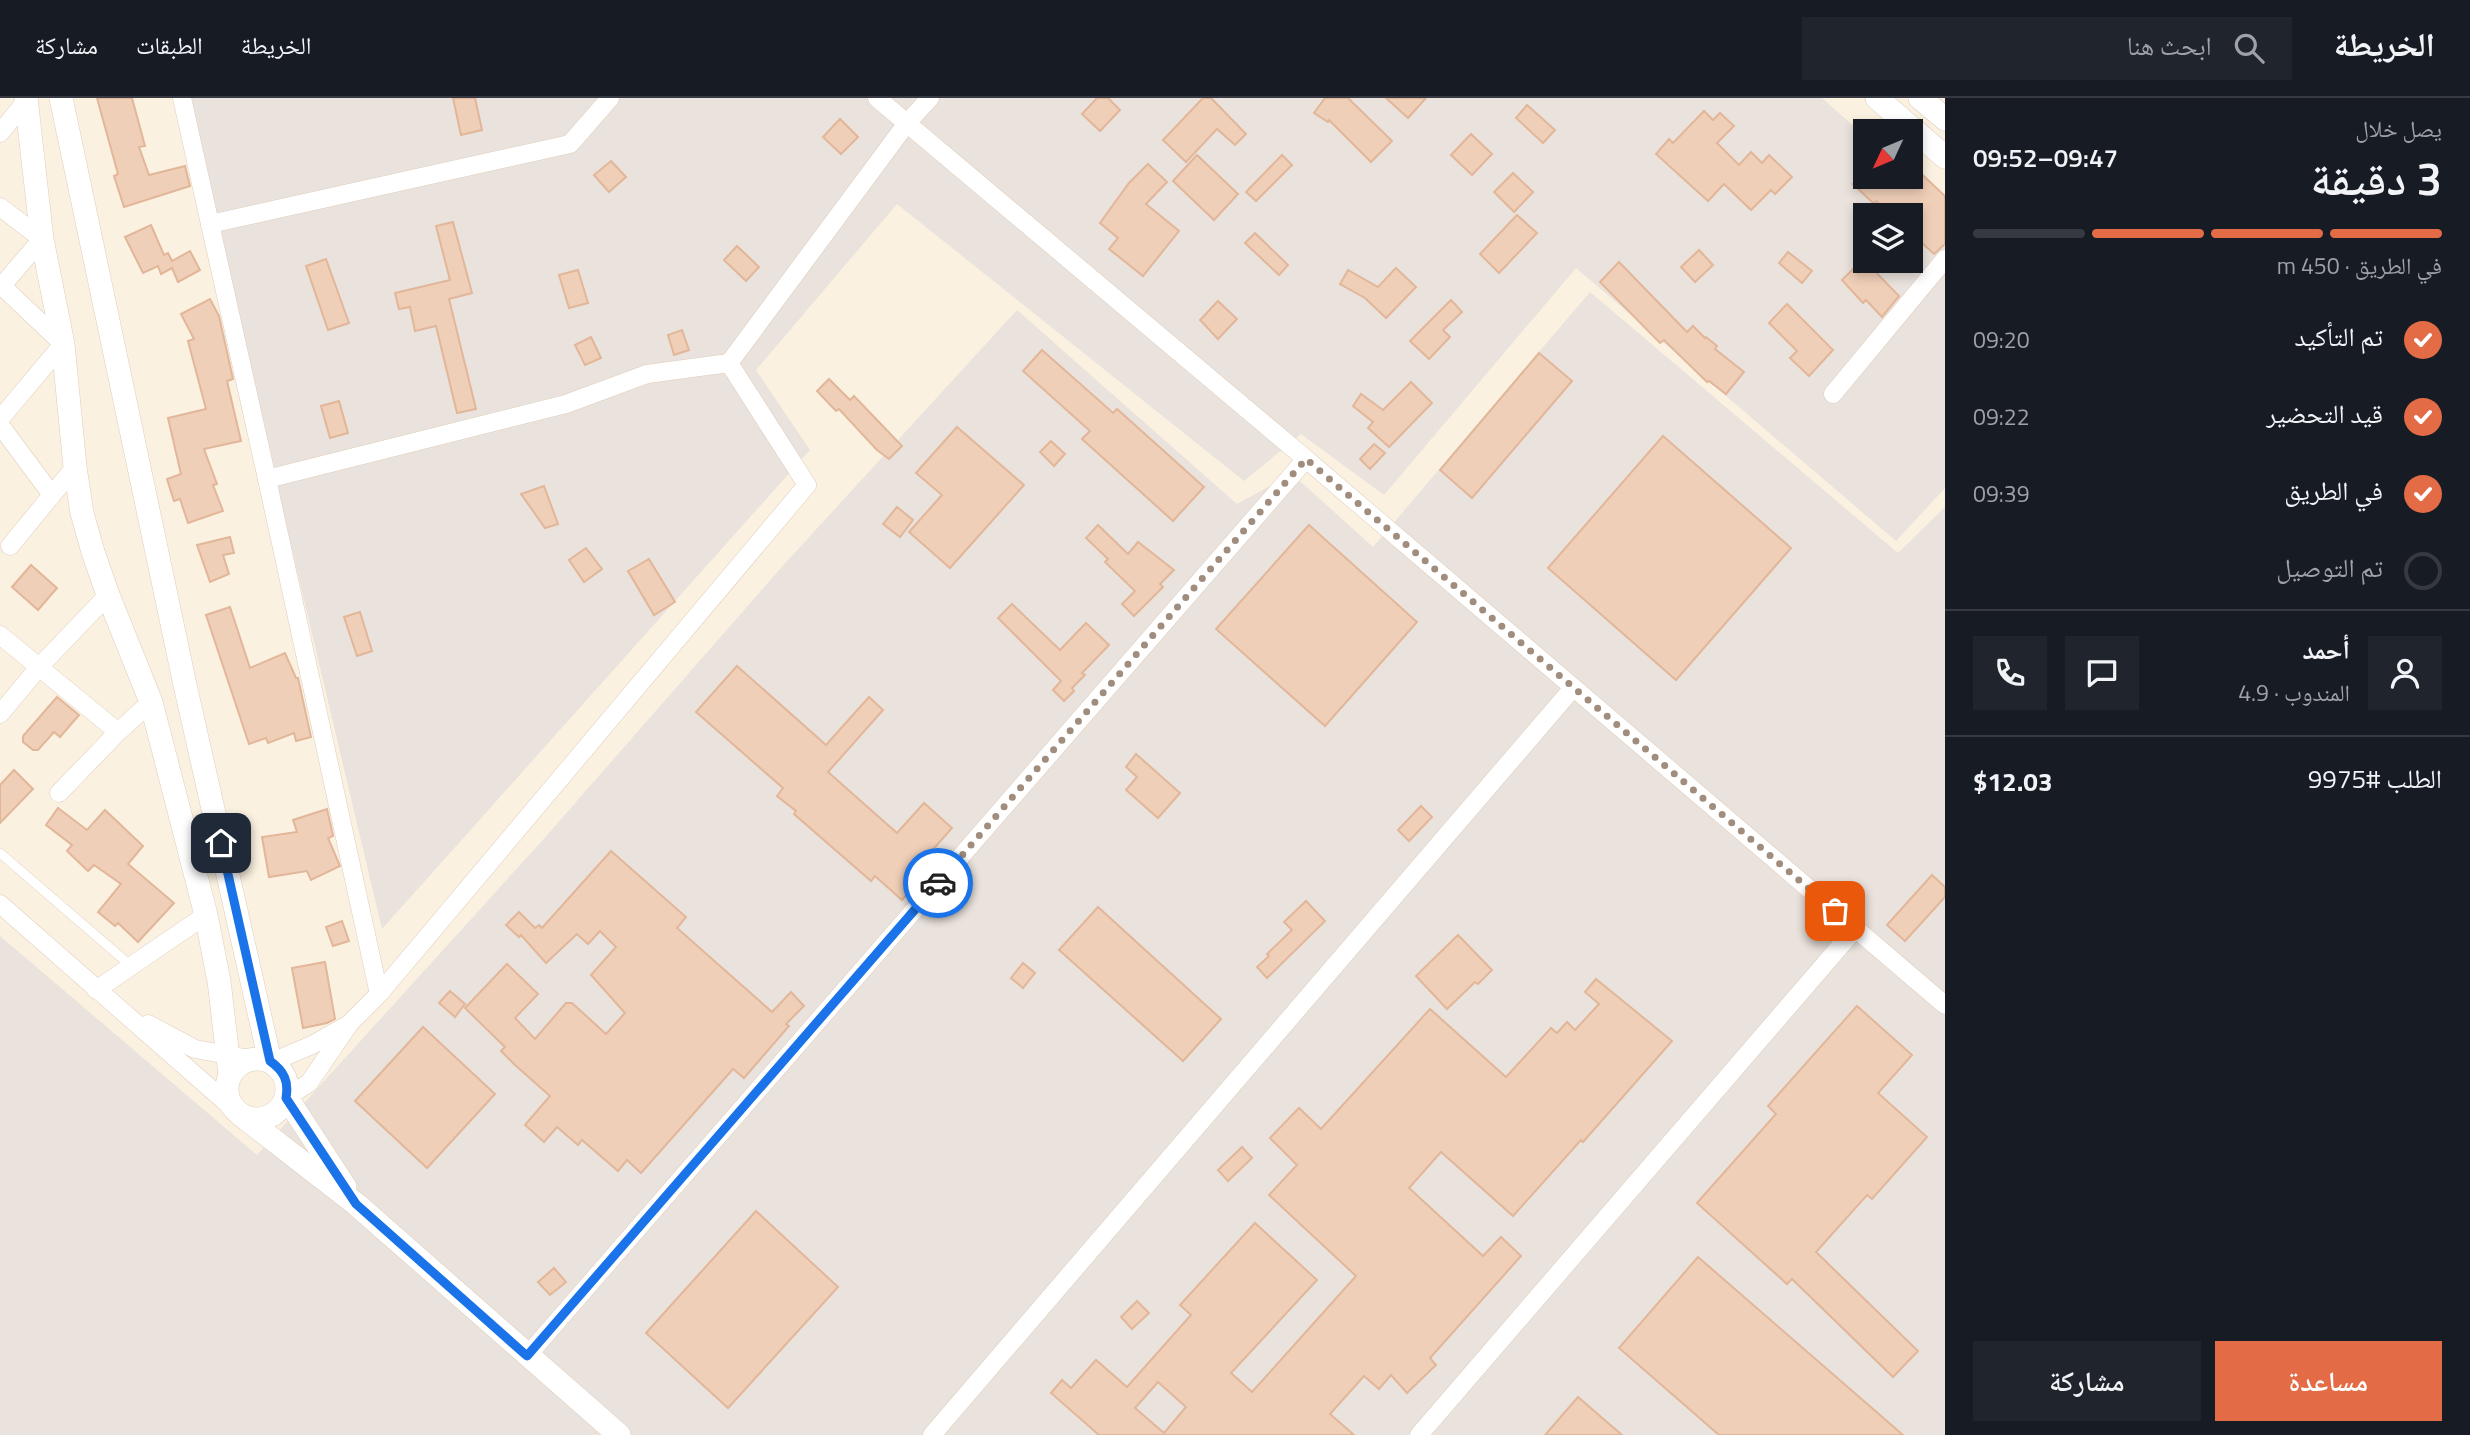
<!DOCTYPE html>
<html lang="ar">
<head>
<meta charset="utf-8">
<style>
	:root { --surface:#171b24; --page:#20242c; --text:#f1f3f6; --muted:#9ea1a6; --line:#363941; --accent:#e36c47 }
	body { margin:0; font-family:"Titillium Web","Noto Naskh Arabic",sans-serif; background:var(--page); color:var(--text); direction:rtl; height:100vh; display:flex; flex-direction:column; font-size:26px; white-space:nowrap }
	* { box-sizing:border-box; margin:0 }
	p { font-size:23px; color:var(--muted) }
	.icon { flex:none; width:38px; height:38px; fill:none; stroke:currentColor; stroke-width:2; stroke-linecap:round; stroke-linejoin:round }
	.map { position:relative; flex:1; overflow:hidden; direction:ltr }
	.side { display:flex; flex-direction:column; background:var(--surface); width:525px }
	.side>* { flex:none }
	.needle { width:46px; rotate:226deg }
	.fabs { position:absolute; left:1853px; top:21px; display:grid; gap:14px }
	.fabs a { display:grid; place-items:center; width:70px; height:70px; border-radius:0px; background:var(--surface); box-shadow:0 4px 10px #0003; font-size:35px }
	.pin { position:absolute; display:grid; place-items:center; width:60px; height:60px; color:#fff; margin:-30px; border-radius:14px; box-shadow:0 4px 10px #0006 }
	.courier { position:absolute; display:grid; place-items:center; width:70px; height:70px; margin:-35px; border:5px solid #1a73e8; border-radius:50%; background:#fff; color:#222; box-shadow:0 2px 9px #0007 }
	.summary em { font-style:normal; font-weight:600 }
	.summary div { display:flex; flex-direction:column-reverse }
	.summary { display:flex; align-items:center; justify-content:space-between; height:119px; padding:0 28px }
	h1 { font-size:46px; font-weight:600; line-height:52px }
	.bar { display:grid; grid-template-columns:repeat(4,1fr); gap:10px 7px; align-content:center; height:84px; padding:0 28px }
	.bar i { height:9px; border-radius:5px; background:var(--line) }
	.bar .selected { background:var(--accent) }
	.bar p { grid-column:span 4 }
	.line { display:flex; align-items:center; gap:18px; padding:0 28px; border-top:2px solid var(--line) }
	.line div { flex:1 }
	.round { display:grid; place-items:center; flex:none; width:74px; height:74px; border-radius:0px; background:var(--page) }
	ol { padding:0 28px; list-style:none }
	li { display:flex; align-items:center; gap:21px; height:77px }
	li p { margin-inline-start:auto }
	li .icon { padding:7px; border-radius:50%; background:var(--accent); color:#fff; stroke-width:4 }
	li:last-child { color:var(--muted) }
	li i { width:38px; height:38px; border:4px solid var(--line); border-radius:50% }
	.button { display:flex; gap:14px; margin-top:auto; padding:14px 28px }
	.button a { flex:1; height:80px; border-radius:0px; background:var(--accent); color:#fff; font-size:28px; font-weight:600; line-height:80px; text-align:center }
	.button a+a { background:var(--page); color:var(--text) }
	header { display:flex; align-items:center; gap:42px; box-sizing:border-box; height:98px; padding:0 35px; background:var(--surface); border-bottom:2px solid var(--line) }
	header strong { font-size:33px }
	nav { display:flex; gap:38px; margin-inline-start:auto; font-size:24px }
	.search { width:490px; height:63px; background:var(--page); display:flex; align-items:center; gap:18px; box-sizing:border-box; padding:0 24px; border-radius:0px; color:var(--muted); font-size:26px }
	main { display:flex; flex:1; min-height:0 }
	.map>svg:first-child { display:block }
</style>
</head>
<body>
<header>
<strong>الخريطة</strong>
<div class="search"><svg class="icon" aria-label="search" viewBox="0 0 24 24"><circle cx="10" cy="10" r="6"/><path d="M15 15l6 6"/></svg>ابحث هنا</div>
<nav><a>الخريطة</a><a>الطبقات</a><a>مشاركة</a></nav>
</header>
<main>
<section class="side">
<div class="summary"><div><h1>3 دقيقة</h1><p>يصل خلال</p></div><em>09:47–09:52</em></div>
<div class="bar"><i class="selected"></i><i class="selected"></i><i class="selected"></i><i></i><p>في الطريق · 450 m</p></div>
<ol>
<li><svg class="icon" aria-label="check" viewBox="0 0 24 24"><path d="M5 12l5 5 9-10"/></svg>تم التأكيد<p>09:20</p></li>
<li><svg class="icon" aria-label="check" viewBox="0 0 24 24"><path d="M5 12l5 5 9-10"/></svg>قيد التحضير<p>09:22</p></li>
<li><svg class="icon" aria-label="check" viewBox="0 0 24 24"><path d="M5 12l5 5 9-10"/></svg>في الطريق<p>09:39</p></li>
<li><i></i>تم التوصيل</li>
</ol>
<div class="line" style="height:126px"><a class="round"><svg class="icon" aria-label="person" viewBox="0 0 24 24"><circle cx="12" cy="8" r="4"/><path d="M4 21q1-7 8-7t8 7"/></svg></a><div><b>أحمد</b><p>المندوب · 4.9</p></div><a class="round"><svg class="icon" aria-label="chat" viewBox="0 0 24 24"><path d="M4 5h16v11H9l-5 4z"/></svg></a><a class="round"><svg class="icon" aria-label="phone" viewBox="0 0 24 24"><path d="M5 4h4l2 5-3 2q2 4 5 5l2-3 5 2v4C11 20 4 13 5 4z"/></svg></a></div>
<div class="line" style="height:91px"><div>الطلب #9975</div><b>$12.03</b></div>
<div class="button"><a>مساعدة</a><a>مشاركة</a></div>
</section>
<div class="map">
<svg width="1945" height="1337" viewBox="0 0 1945 1337">
	<rect width="100%" height="100%" fill="#fbf1e0"/>
	<g fill="#eae2dc" fill-rule="evenodd">
		<path d="M185,0H1822L1865,38L1866,79H1911L1945,108V390L1896,443L1576,170L1384,397L1301,336L1244,383L897,106L756,272L810,352L382,831ZM1866,117H1911V163H1866Z"/>
		<polygon points="1590,194 1898,455 1945,409 1945,1337 0,1337 0,838 257,1057 541,744 779,472 1017,212 1237,406 1292,376 1373,449"/>
	</g>
	<g fill="#f0cfb8" stroke="#e2b699" stroke-width="2" fill-rule="evenodd">
		<polygon points="97,0 132,0 145,48 139,49 149,77 185,68 190,88 124,109 114,78 118,76"/>
		<polygon points="453,0 475,0 482,32 461,37"/>
		<polygon points="1097,0 1108,0 1120,12 1100,33 1082,16"/>
		<polygon points="1203,0 1211,0 1246,36 1235,47 1217,31 1186,64 1163,42"/>
		<polygon points="1325,0 1348,0 1392,43 1371,64 1329,22 1328,24 1314,15"/>
		<polygon points="1386,0 1426,0 1408,20"/>
		<polygon points="1527,7 1555,32 1543,45 1516,20"/>
		<polygon points="1704,13 1713,22 1720,15 1734,28 1717,45 1739,67 1751,54 1762,65 1769,57 1792,79 1775,96 1771,92 1751,112 1724,86 1708,103 1656,56 1669,41 1673,45"/>
		<polygon points="840,21 858,39 841,56 823,39"/>
		<polygon points="1471,36 1492,56 1472,77 1451,57"/>
		<polygon points="1197,57 1238,96 1214,122 1173,83"/>
		<polygon points="1282,57 1292,67 1256,103 1246,94"/>
		<polygon points="611,63 626,79 609,94 594,77"/>
		<polygon points="1148,66 1167,84 1146,106 1179,133 1143,178 1109,151 1118,140 1100,125 1129,85"/>
		<polygon points="1911,66 1945,98 1945,146 1934,156 1911,135 1911,117 1891,117 1876,103 1873,105 1853,86 1860,79 1874,79 1885,88 1893,79 1911,79"/>
		<polygon points="1513,75 1533,94 1514,114 1494,94"/>
		<polygon points="1517,117 1537,135 1499,175 1480,156"/>
		<polygon points="453,124 472,195 449,201 476,311 457,315 436,228 415,233 410,209 399,211 395,195 450,182 436,128"/>
		<polygon points="151,127 164,157 168,155 172,163 190,153 200,172 178,184 172,170 161,176 158,168 143,175 125,139"/>
		<polygon points="1255,135 1288,167 1279,177 1245,145"/>
		<polygon points="737,148 759,169 746,183 724,162"/>
		<polygon points="1699,152 1713,167 1695,184 1681,169"/>
		<polygon points="1788,154 1812,173 1802,185 1779,165"/>
		<polygon points="326,161 349,225 328,232 306,168"/>
		<polygon points="1619,164 1687,234 1693,228 1705,240 1706,239 1717,248 1715,251 1744,274 1726,296 1709,283 1707,284 1664,242 1660,245 1600,184"/>
		<polygon points="1868,166 1899,198 1882,219 1866,202 1863,205 1842,182 1854,170 1858,175"/>
		<polygon points="1396,170 1416,189 1386,220 1365,200 1340,186 1348,172 1378,189"/>
		<polygon points="578,172 588,205 569,210 559,177"/>
		<polygon points="210,201 219,218 233,281 227,283 241,343 204,351 217,386 213,387 223,413 188,425 180,401 174,403 167,381 181,376 168,320 206,311 188,243 194,241 181,216"/>
		<polygon points="1451,202 1462,214 1443,232 1450,239 1429,261 1410,243"/>
		<polygon points="1218,203 1237,221 1218,241 1200,222"/>
		<polygon points="1787,206 1833,252 1809,278 1790,260 1797,253 1769,225"/>
		<polygon points="682,232 689,252 674,257 668,237"/>
		<polygon points="591,239 601,260 585,267 575,247"/>
		<polygon points="1042,252 1113,315 1117,311 1204,389 1173,423 1082,341 1090,333 1023,273"/>
		<polygon points="1539,255 1572,283 1472,400 1440,372"/>
		<polygon points="829,281 850,302 854,298 902,348 889,361 877,352 839,311 836,313 817,293"/>
		<polygon points="1411,284 1432,305 1389,349 1368,330 1373,324 1353,308 1361,296 1383,312"/>
		<polygon points="339,303 348,335 330,340 321,308"/>
		<polygon points="957,329 1024,387 950,470 909,434 942,397 916,375"/>
		<polygon points="1663,338 1791,450 1676,582 1548,470"/>
		<polygon points="1051,343 1065,356 1054,368 1040,354"/>
		<polygon points="1374,346 1385,355 1370,371 1360,361"/>
		<polygon points="544,388 558,426 545,430 521,396"/>
		<polygon points="897,409 913,422 900,439 883,426"/>
		<polygon points="1098,427 1128,456 1138,444 1174,472 1160,486 1163,489 1134,518 1122,506 1135,493 1105,464 1108,461 1086,440"/>
		<polygon points="1309,427 1417,524 1325,628 1216,531"/>
		<polygon points="230,439 234,455 223,457 229,476 210,484 197,447"/>
		<polygon points="586,450 602,471 584,484 569,462"/>
		<polygon points="649,461 675,504 654,517 628,473"/>
		<polygon points="31,467 57,490 38,512 12,489"/>
		<polygon points="1012,506 1060,552 1086,525 1109,547 1082,575 1085,577 1072,590 1074,593 1064,603 1053,592 1061,583 998,520"/>
		<polygon points="230,509 250,570 285,555 296,580 298,580 311,639 296,643 294,635 268,645 266,640 249,646 206,517"/>
		<polygon points="360,514 372,553 357,558 344,519"/>
		<polygon points="737,568 826,647 869,599 883,612 828,674 897,735 924,705 952,730 920,766 927,772 902,802 875,778 871,783 794,716 796,713 777,698 783,690 696,614"/>
		<polygon points="57,599 79,617 60,639 54,634 38,652 33,652 23,644 23,638"/>
		<polygon points="1136,656 1180,695 1158,720 1126,692 1137,679 1126,669"/>
		<polygon points="14,672 33,691 0,725 0,687"/>
		<polygon points="1421,708 1432,719 1409,743 1398,732"/>
		<polygon points="58,710 87,732 105,712 143,748 128,766 174,805 138,844 118,825 115,828 98,814 121,786 94,767 88,773 67,753 72,747 46,727"/>
		<polygon points="327,711 333,738 328,740 340,768 311,782 307,773 269,779 262,739 297,734 293,722"/>
		<polygon points="611,753 686,819 677,830 772,914 791,894 804,908 786,926 789,928 744,980 733,971 641,1075 627,1062 618,1073 582,1042 578,1047 557,1029 544,1044 525,1027 550,998 515,967 501,953 505,949 465,910 507,866 538,896 515,920 535,941 566,905 572,905 606,936 625,915 591,877 616,849 600,833 588,846 577,836 546,865 521,837 519,839 506,827 519,814 535,830 539,827 542,830"/>
		<polygon points="1932,777 1945,789 1945,799 1905,843 1887,827"/>
		<polygon points="1306,803 1325,823 1267,880 1257,869 1269,858 1267,856 1292,832 1284,824"/>
		<polygon points="1098,809 1221,921 1183,963 1059,852"/>
		<polygon points="342,823 349,843 333,848 326,829"/>
		<polygon points="1458,837 1492,872 1478,886 1475,884 1447,911 1416,878"/>
		<polygon points="325,864 335,921 327,925 303,930 292,870"/>
		<polygon points="1023,865 1035,875 1023,890 1011,880"/>
		<path d="M1596,881L1672,943L1583,1044L1581,1042L1513,1118L1441,1054L1409,1090L1483,1158L1501,1139L1521,1158L1430,1260L1436,1267L1407,1295L1391,1277L1379,1291L1364,1278L1330,1316L1354,1337H1099L1051,1295L1062,1282L1071,1290L1096,1262L1127,1289L1191,1217L1180,1207L1255,1125L1317,1182L1231,1275L1252,1294L1356,1178L1269,1097L1297,1067L1270,1040L1299,1010L1321,1031L1430,911L1506,979L1551,930L1557,935L1567,924L1575,932L1599,906L1585,894ZM1158,1284L1186,1309L1164,1335L1135,1310Z"/>
		<polygon points="450,893 465,906 455,919 439,905"/>
		<polygon points="1857,908 1912,957 1878,995 1927,1039 1872,1101 1867,1097 1816,1154 1918,1253 1893,1279 1792,1181 1787,1186 1697,1105 1776,1016 1768,1008"/>
		<polygon points="423,929 495,996 427,1070 355,1003"/>
		<polygon points="1242,1049 1252,1060 1228,1083 1218,1072"/>
		<polygon points="756,1113 838,1189 728,1310 646,1235"/>
		<polygon points="1698,1159 1903,1337 1719,1337 1619,1250"/>
		<polygon points="554,1170 566,1184 550,1197 538,1184"/>
		<polygon points="1137,1203 1149,1215 1132,1231 1121,1219"/>
		<polygon points="1578,1299 1622,1337 1545,1337"/>
	</g>
	<g fill="none" stroke-linecap="round" stroke-linejoin="round">
		<defs>
			<polyline id="service" points="0,755 130,867"/>
			<g id="minor">
				<polyline points="182,0 210,126 570,46 610,0"/>
				<polyline points="877,0 1306,361"/>
				<polyline points="0,35 26,3"/>
				<polyline points="0,109 42,141 0,190"/>
				<polyline points="210,126 267,381"/>
				<polyline points="729,265 907,25 930,0"/>
				<polyline points="1833,296 1945,161"/>
				<polyline points="0,321 63,246 2,188"/>
				<polyline points="0,327 52,397"/>
				<polyline points="10,448 75,369"/>
				<polyline points="0,537 118,634"/>
				<polyline points="0,616 40,568 108,497"/>
				<polyline points="59,695 118,634 151,604"/>
				<polyline points="0,806 236,1013"/>
				<polyline points="96,892 206,817"/>
				<polyline points="148,926 195,951 250,961"/>
				<polyline points="272,964 312,947 344,929"/>
				<polyline points="287,999 309,985 350,925 379,896 807,387 729,265 647,276 566,306 267,381 379,896"/>
				<polyline points="527,1258 1306,361 1945,907"/>
				<polyline points="932,1337 1573,590"/>
				<polyline points="1419,1337 1855,831"/>
			</g>
			<g id="tertiary">
				<polyline points="26,0 42,141 63,246 75,369 82,415 93,454 108,497 151,604 206,817 219,883 230,977"/>
				<polyline points="61,0 185,587 270,963"/>
				<polyline points="1877,0 1945,59"/>
				<polyline points="1920,0 1945,21"/>
				<circle cx="257" cy="991" r="30"/>
				<polyline points="287,1000 345,1089"/>
				<polyline points="241,1017 356,1106 619,1337"/>
			</g>
		</defs>
		<use href="#service" stroke="#dfcdbc" stroke-width="10"/>
		<use href="#minor" stroke="#dfcdbc" stroke-width="19"/>
		<use href="#tertiary" stroke="#dfcdbc" stroke-width="24"/>
		<use href="#service" stroke="#fff" stroke-width="9"/>
		<use href="#minor" stroke="#fff" stroke-width="18"/>
		<use href="#tertiary" stroke="#fff" stroke-width="23"/>
	</g>
	<g fill="none" stroke-linecap="round" stroke-linejoin="round">
		<polyline stroke="#a18d7d" stroke-width="7" stroke-dasharray="0 12.6" points="938,785 1306,361 1835,813"/>
		<path stroke="#1a73e8" stroke-width="9" d="M221,745L270,963C284,973 289,983 286,1000L356,1106L527,1258L938,785"/>
	</g>
</svg>
<div class="fabs">
<a><svg class="needle" viewBox="-14 -14 28 28"><path d="M0-13l5 13h-10z" fill="#e53935"/><path d="M0 13l5-13h-10z" fill="#9ea1a6"/></svg></a>
<a><svg class="icon" aria-label="layers" viewBox="0 0 24 24"><path d="M12 4l9 5-9 5-9-5zM3 14l9 5 9-5"/></svg></a>
</div>
<div class="pin" style="left:1835px;top:813px;background:#ea580c"><svg class="icon" aria-label="bag" viewBox="0 0 24 24"><path d="M5 8h14l-1 12H6zM9 8a3 3 0 0 1 6 0"/></svg></div>
<div class="pin" style="left:221px;top:745px;background:#1f2937"><svg class="icon" aria-label="home" viewBox="0 0 24 24"><path d="M3 11l9-7 9 7M6 9v11h12V9"/></svg></div>
<div class="courier" style="left:938px;top:785px"><svg class="icon" aria-label="car" viewBox="0 0 24 24"><path d="M5 17H2v-5l4-1 3-4h7l3 4 3 1v5h-3M9 17h6M6 11h13"/><circle cx="7" cy="17" r="2"/><circle cx="17" cy="17" r="2"/></svg></div>
</div>
</main>
</body>
</html>
